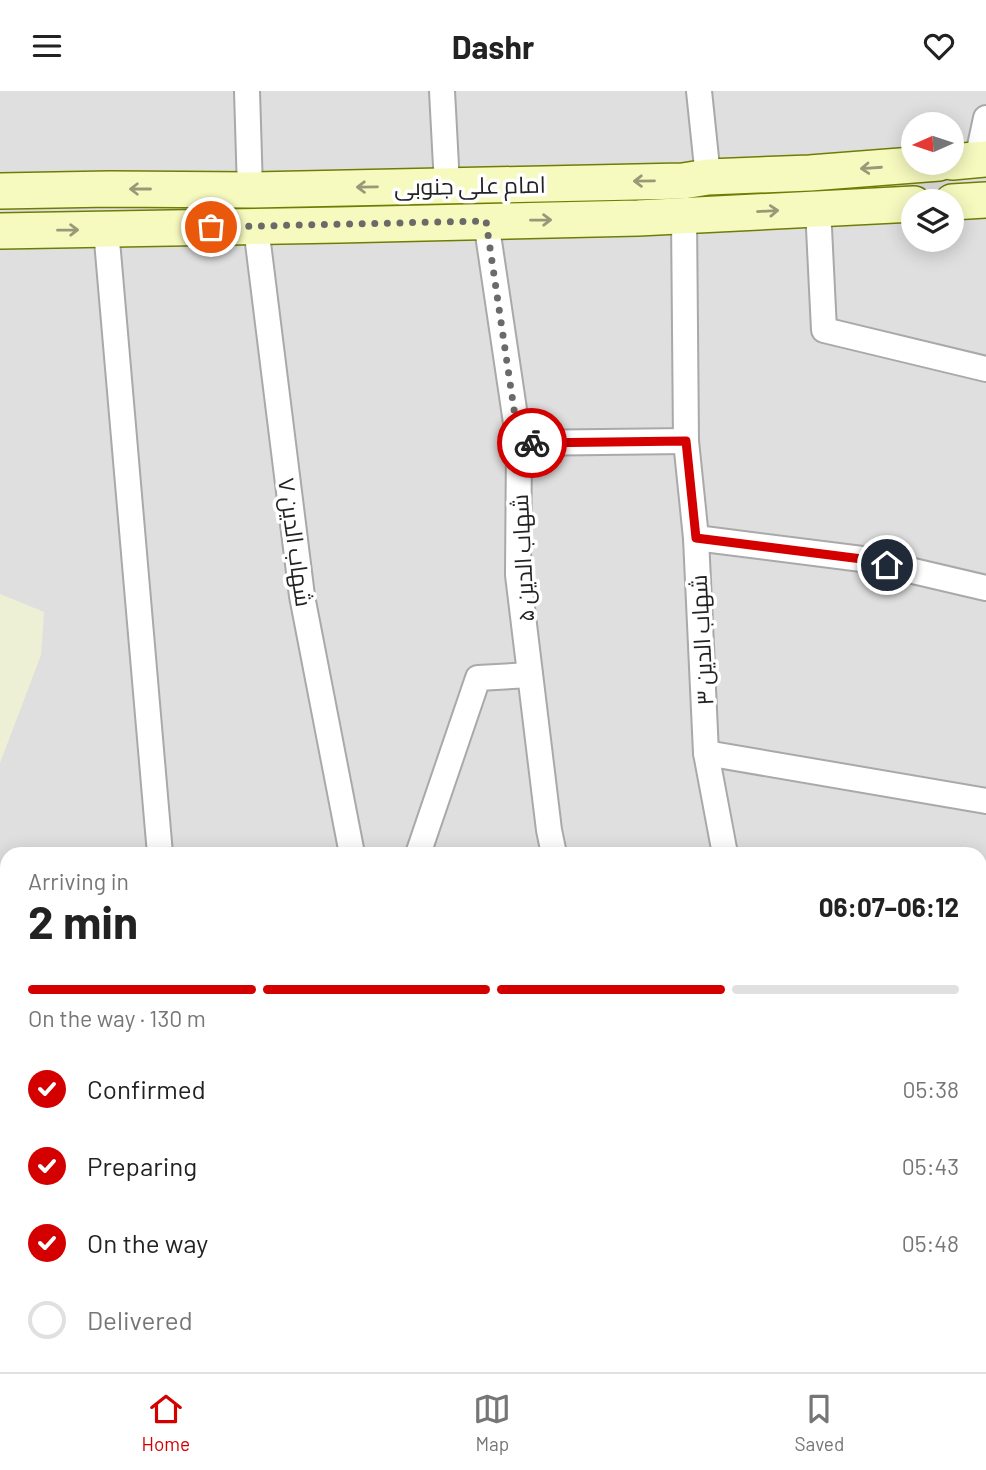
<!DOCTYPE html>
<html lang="en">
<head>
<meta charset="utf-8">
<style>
	:root { --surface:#fff; --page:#f2f2f2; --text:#222; --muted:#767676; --line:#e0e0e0; --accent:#d40000 }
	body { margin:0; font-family:Barlow,Cairo,sans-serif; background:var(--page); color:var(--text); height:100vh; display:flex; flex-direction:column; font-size:26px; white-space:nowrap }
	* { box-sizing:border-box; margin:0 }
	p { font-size:23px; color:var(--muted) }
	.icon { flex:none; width:38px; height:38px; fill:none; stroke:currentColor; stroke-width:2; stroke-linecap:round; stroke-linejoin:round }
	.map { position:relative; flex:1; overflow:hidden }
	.side { position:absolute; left:0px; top:756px; width:987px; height:525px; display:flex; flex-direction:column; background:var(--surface); border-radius:21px 21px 0 0; box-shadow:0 4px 18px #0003 }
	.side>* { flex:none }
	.needle { width:46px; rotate:267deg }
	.tools { position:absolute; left:901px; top:21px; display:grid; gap:14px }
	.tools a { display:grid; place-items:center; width:63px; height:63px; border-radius:50%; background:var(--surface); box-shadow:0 4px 18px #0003; font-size:35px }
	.pin { position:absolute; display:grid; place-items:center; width:60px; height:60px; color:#fff; margin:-30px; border:4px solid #fff; border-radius:50%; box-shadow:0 2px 7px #0007 }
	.courier { position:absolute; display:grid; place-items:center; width:70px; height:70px; margin:-35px; border:5px solid #d40000; border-radius:50%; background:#fff; color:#222; box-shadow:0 2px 9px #0007 }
	.summary em { font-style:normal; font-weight:700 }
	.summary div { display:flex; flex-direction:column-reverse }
	.summary { display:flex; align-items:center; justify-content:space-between; height:119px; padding:0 28px }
	h1 { font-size:46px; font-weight:700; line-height:52px }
	.bar { display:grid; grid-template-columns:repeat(4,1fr); gap:10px 7px; align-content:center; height:84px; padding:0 28px }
	.bar i { height:9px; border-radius:5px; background:var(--line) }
	.bar .selected { background:var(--accent) }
	.bar p { grid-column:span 4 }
	ol { padding:0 28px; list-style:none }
	li { display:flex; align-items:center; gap:21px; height:77px }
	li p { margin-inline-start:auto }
	li .icon { padding:7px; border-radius:50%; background:var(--accent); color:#fff; stroke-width:4 }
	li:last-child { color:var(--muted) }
	li i { width:38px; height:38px; border:4px solid var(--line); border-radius:50% }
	header { display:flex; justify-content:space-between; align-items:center; height:91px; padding:0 28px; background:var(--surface); font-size:32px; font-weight:700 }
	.menu { display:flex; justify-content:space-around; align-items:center; height:98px; border-top:2px solid var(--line); background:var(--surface); font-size:19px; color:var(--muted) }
	.menu a { display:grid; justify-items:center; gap:4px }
	.menu .selected { color:var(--accent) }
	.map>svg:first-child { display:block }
</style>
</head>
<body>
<header><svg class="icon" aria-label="menu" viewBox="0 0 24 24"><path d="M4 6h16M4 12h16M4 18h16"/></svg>Dashr<svg class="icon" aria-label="heart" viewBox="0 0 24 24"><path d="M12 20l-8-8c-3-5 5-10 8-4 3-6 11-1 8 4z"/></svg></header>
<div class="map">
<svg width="986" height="1281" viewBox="0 0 986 1281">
	<rect width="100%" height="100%" fill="#f2efe9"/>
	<path fill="#e0dfdf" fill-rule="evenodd" d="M0,0H986V1281H0ZM914,33H952V72H914ZM914,110H952V149H914ZM7,763H980V1274H7Z"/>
	<polygon fill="#eef0d5" points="0,503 44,521 41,564 0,672"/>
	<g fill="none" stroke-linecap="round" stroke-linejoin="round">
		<defs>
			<g id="street">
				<polyline points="247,0 250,99"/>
				<polyline points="442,0 447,94"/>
				<polyline points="699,0 708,86"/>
				<polyline points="977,69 986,27"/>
				<polyline points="818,117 824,239 986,278"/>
				<polyline points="684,125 686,350 696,447 706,662 725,763"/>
				<polyline points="486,130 519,352 518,484 549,739 554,763"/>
				<polyline points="256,136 302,505 352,763"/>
				<polyline points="106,138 160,763"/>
				<polyline points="519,352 686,350"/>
				<polyline points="696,447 862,468 986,497"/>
				<polyline points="706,662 986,710"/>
				<polyline points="418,763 478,587 530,584"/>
				<polyline points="980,848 986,847"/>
				<polyline points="0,1066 7,1064"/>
				<polyline points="980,1261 986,1262"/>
				<polyline points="212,1274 212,1281"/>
				<polyline points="871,1274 872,1281"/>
				<polyline points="739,1277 758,1274"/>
				<polyline points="405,1281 405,1274"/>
				<polyline points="609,1281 641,1274"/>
			</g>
			<g id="secondary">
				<polyline points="952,71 986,68"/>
				<polyline points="0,100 110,98 250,99 683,90 708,86 810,82 939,72"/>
				<polyline points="952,111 986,109"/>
				<polyline points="0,140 339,134 638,127 914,113"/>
			</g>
		</defs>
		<use href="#street" stroke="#a9a9a9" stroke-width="28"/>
		<use href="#secondary" stroke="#707d05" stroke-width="38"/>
		<use href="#street" stroke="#fff" stroke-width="24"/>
		<use href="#secondary" stroke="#f7fabf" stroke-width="35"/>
	</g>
	<defs><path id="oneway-shaft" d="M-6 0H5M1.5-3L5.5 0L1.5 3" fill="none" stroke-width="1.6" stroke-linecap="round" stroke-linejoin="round" transform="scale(1.75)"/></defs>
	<g stroke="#979978">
		<use href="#oneway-shaft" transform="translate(871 77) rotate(176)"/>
		<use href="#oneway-shaft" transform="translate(644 90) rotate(179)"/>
		<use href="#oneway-shaft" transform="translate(367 96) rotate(179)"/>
		<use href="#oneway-shaft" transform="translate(140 98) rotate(-180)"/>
		<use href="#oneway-shaft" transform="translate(768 120) rotate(-3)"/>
		<use href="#oneway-shaft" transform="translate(541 129) rotate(-1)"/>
		<use href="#oneway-shaft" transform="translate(68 139) rotate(-1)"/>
	</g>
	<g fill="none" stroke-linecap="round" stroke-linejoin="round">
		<polyline stroke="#6b6a68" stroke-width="7" stroke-dasharray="0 12.6" points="211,136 486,130 519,352 532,352"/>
		<polyline stroke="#d40000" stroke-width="9" points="532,352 686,350 696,447 862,468 887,474"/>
	</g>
	<g text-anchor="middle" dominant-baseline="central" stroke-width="7" stroke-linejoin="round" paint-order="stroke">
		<g font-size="23" fill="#222" stroke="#fff">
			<text transform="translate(470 94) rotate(-1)">امام علی جنوبی</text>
			<text transform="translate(296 451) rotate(82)">شهاب الدین ۷</text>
			<text transform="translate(522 467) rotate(-93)">شهاب الدین ۵</text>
			<text transform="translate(701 549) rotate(-93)">شهاب الدین ۳</text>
		</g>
	</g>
</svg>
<div class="tools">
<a><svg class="needle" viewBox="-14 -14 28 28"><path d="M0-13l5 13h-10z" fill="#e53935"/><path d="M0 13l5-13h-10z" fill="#767676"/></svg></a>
<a><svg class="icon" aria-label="layers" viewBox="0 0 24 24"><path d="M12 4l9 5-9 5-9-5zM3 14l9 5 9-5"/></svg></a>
</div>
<div class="pin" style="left:211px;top:136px;background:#ea580c"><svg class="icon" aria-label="bag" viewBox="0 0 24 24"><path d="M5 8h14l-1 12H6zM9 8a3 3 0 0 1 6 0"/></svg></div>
<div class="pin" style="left:887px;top:474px;background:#1f2937"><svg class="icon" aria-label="home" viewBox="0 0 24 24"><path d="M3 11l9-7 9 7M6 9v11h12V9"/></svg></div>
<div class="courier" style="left:532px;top:352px"><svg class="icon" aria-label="bike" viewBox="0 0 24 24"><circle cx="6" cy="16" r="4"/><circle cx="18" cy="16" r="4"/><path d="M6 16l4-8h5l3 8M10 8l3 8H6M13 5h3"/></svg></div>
<section class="side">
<div class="summary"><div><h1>2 min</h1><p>Arriving in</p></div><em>06:07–06:12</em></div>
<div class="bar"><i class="selected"></i><i class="selected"></i><i class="selected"></i><i></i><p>On the way · 130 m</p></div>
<ol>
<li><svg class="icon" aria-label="check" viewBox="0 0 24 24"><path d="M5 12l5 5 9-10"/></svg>Confirmed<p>05:38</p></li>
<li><svg class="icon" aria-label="check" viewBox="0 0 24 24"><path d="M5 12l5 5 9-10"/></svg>Preparing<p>05:43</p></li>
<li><svg class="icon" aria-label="check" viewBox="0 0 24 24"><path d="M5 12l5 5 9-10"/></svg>On the way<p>05:48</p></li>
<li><i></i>Delivered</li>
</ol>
</section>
</div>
<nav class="menu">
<a class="selected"><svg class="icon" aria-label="home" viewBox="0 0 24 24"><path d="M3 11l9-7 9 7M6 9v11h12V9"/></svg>Home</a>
<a><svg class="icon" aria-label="map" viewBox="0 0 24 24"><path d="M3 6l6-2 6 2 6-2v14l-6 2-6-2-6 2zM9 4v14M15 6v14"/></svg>Map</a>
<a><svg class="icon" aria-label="saved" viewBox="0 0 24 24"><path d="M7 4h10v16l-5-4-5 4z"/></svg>Saved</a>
</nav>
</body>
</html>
